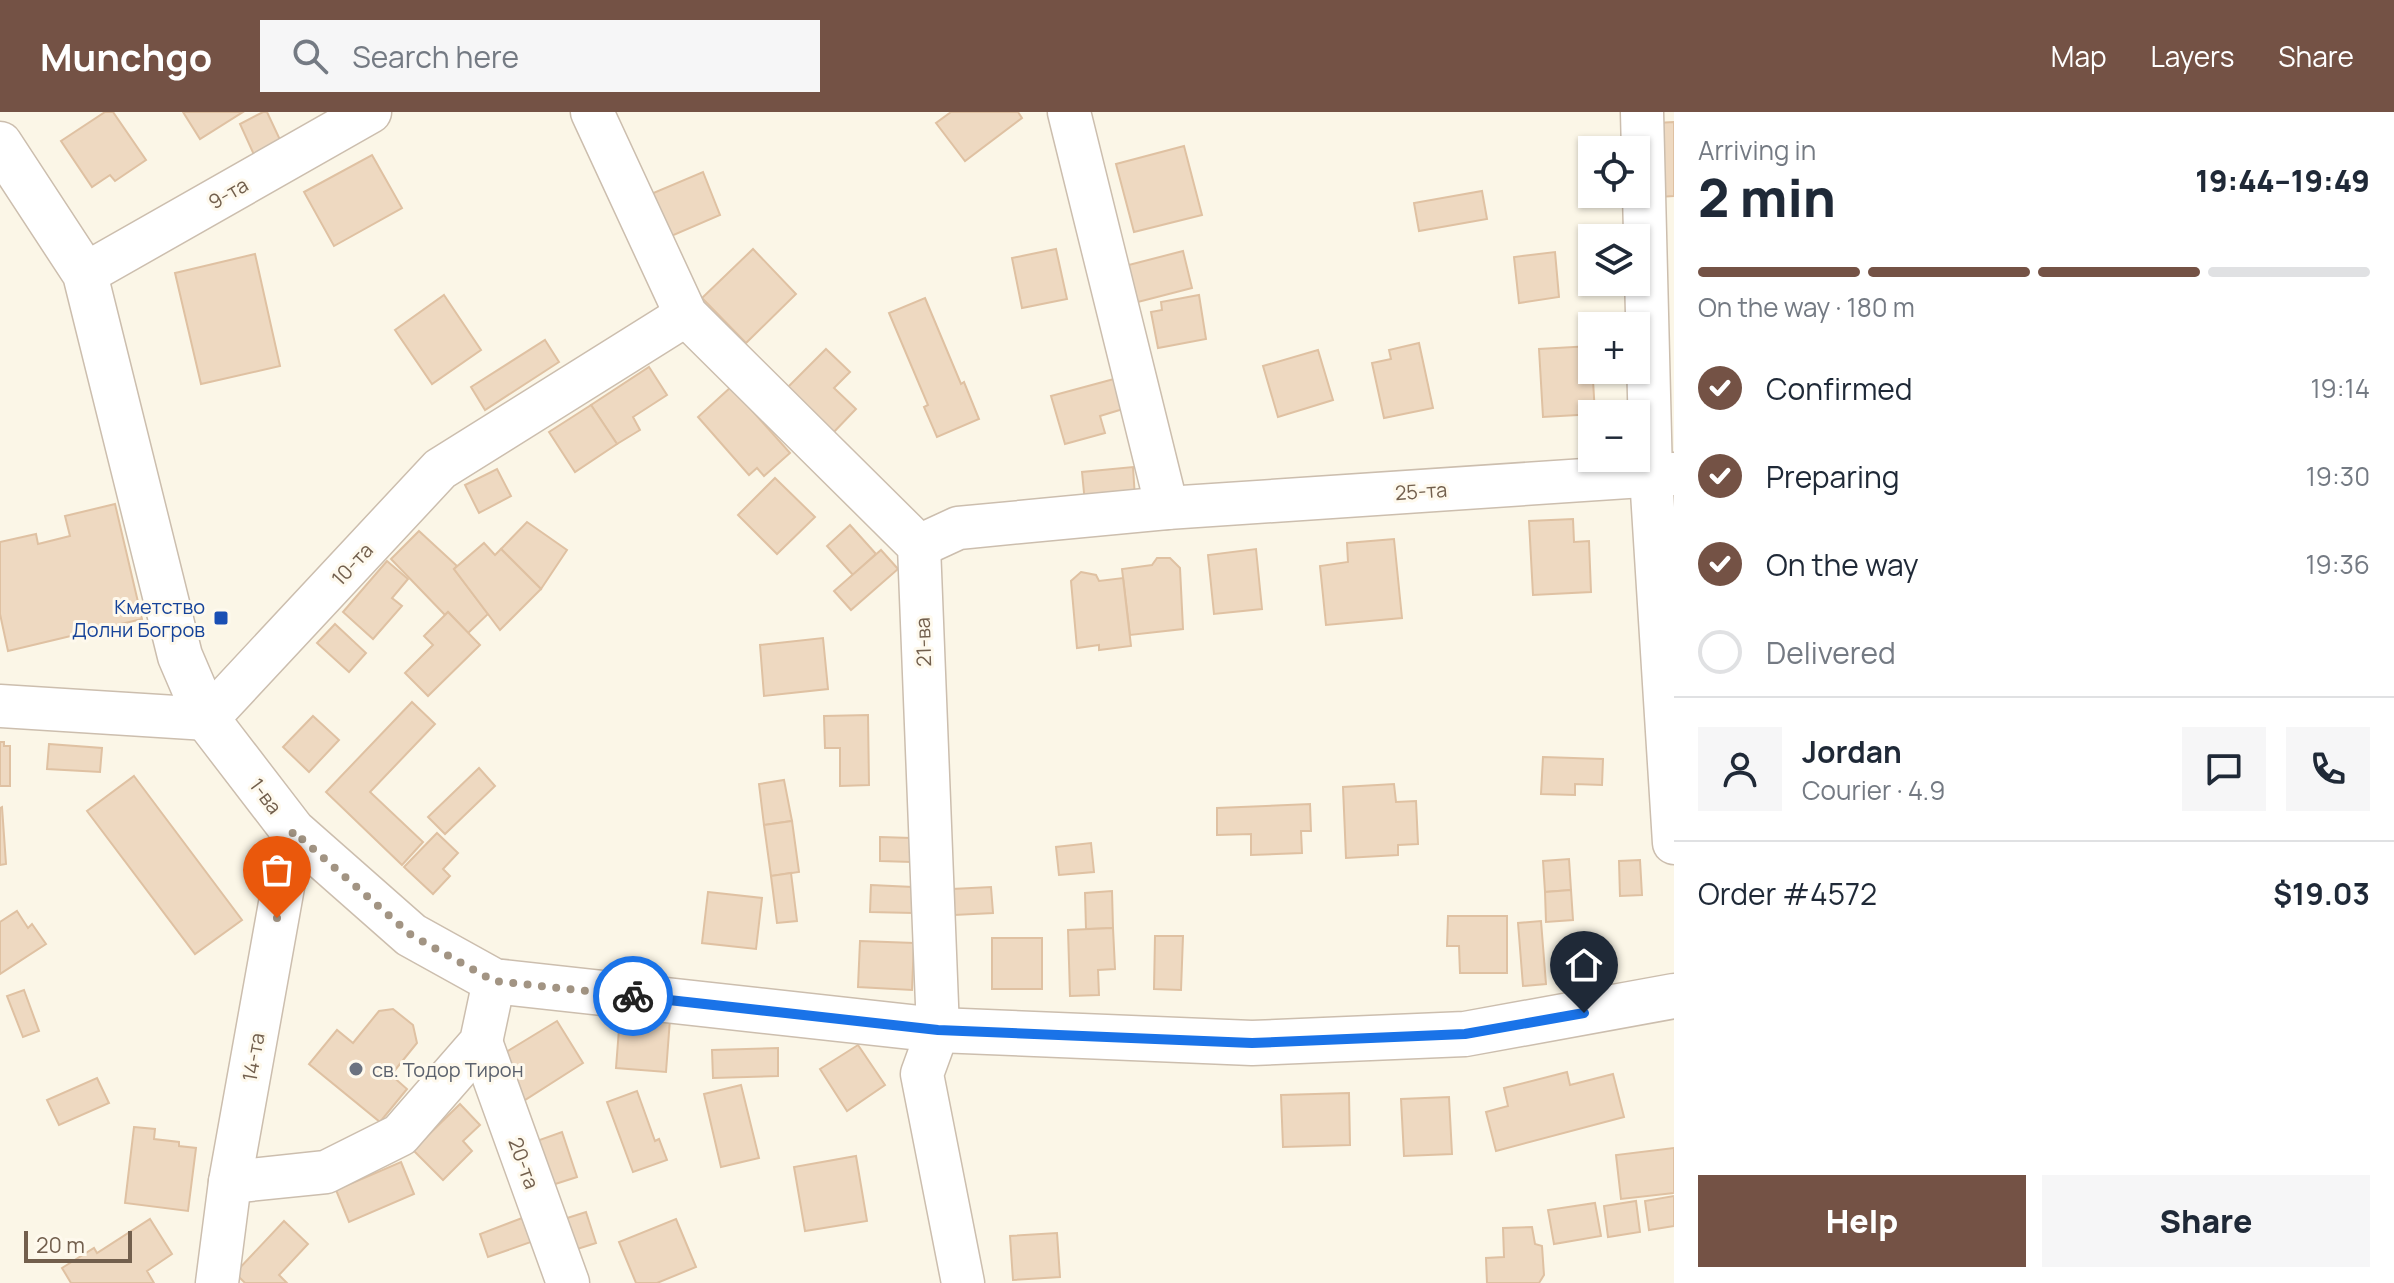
<!DOCTYPE html>
<html lang="en">
<head>
<meta charset="utf-8">
<style>
	:root { --surface:#fff; --page:#f6f6f7; --text:#1f2937; --muted:#747a83; --line:#e0e1e3; --accent:#745245 }
	body { margin:0; font-family:Manrope,sans-serif; background:var(--page); color:var(--text); height:100vh; display:flex; flex-direction:column; font-size:30px; white-space:nowrap }
	* { box-sizing:border-box; margin:0 }
	p { font-size:26px; color:var(--muted) }
	.icon { flex:none; width:44px; height:44px; fill:none; stroke:currentColor; stroke-width:2; stroke-linecap:round; stroke-linejoin:round }
	.map { position:relative; flex:1; overflow:hidden }
	.drawer { display:flex; flex-direction:column; background:var(--surface); width:720px }
	.drawer>* { flex:none }
	.controls { position:absolute; left:1578px; top:24px; display:grid; gap:16px }
	.controls a { display:grid; place-items:center; width:72px; height:72px; border-radius:0px; background:var(--surface); box-shadow:0 2px 6px #0004; font-size:40px }
	.scale { position:absolute; left:24px; bottom:20px; width:108px; box-sizing:border-box; padding-left:8px; border:4px solid #725f4d; border-top:0; font-size:22px; line-height:28px; white-space:nowrap; color:#725f4d; -webkit-text-stroke:6px #fef9ed; paint-order:stroke }
	.pin { position:absolute; display:grid; place-items:center; width:68px; height:68px; color:#fff; margin:-82px -34px; border-radius:50% 50% 50% 0; rotate:-45deg; box-shadow:0 0 8px #0007 }
	.pin .icon { rotate:45deg }
	.courier { position:absolute; display:grid; place-items:center; width:80px; height:80px; margin:-40px; border:6px solid #1a73e8; border-radius:50%; background:#fff; color:#222; box-shadow:0 2px 10px #0007 }
	.summary em { font-style:normal; font-weight:800 }
	.summary div { display:flex; flex-direction:column-reverse }
	.summary { display:flex; align-items:center; justify-content:space-between; height:136px; padding:0 24px }
	h1 { font-size:52px; font-weight:800; line-height:60px }
	.bar { display:grid; grid-template-columns:repeat(4,1fr); gap:12px 8px; align-content:center; height:96px; padding:0 24px }
	.bar i { height:10px; border-radius:6px; background:var(--line) }
	.bar .active { background:var(--accent) }
	.bar p { grid-column:span 4 }
	.line { display:flex; align-items:center; gap:20px; padding:0 24px; border-top:2px solid var(--line) }
	.line div { flex:1 }
	.round { display:grid; place-items:center; flex:none; width:84px; height:84px; border-radius:0px; background:var(--page) }
	ol { padding:0 24px; list-style:none }
	li { display:flex; align-items:center; gap:24px; height:88px }
	li p { margin-inline-start:auto }
	li .icon { padding:8px; border-radius:50%; background:var(--accent); color:#fff; stroke-width:4 }
	li:last-child { color:var(--muted) }
	li i { width:44px; height:44px; border:4px solid var(--line); border-radius:50% }
	.action { display:flex; gap:16px; margin-top:auto; padding:16px 24px }
	.action a { flex:1; height:92px; border-radius:0px; background:var(--accent); color:#fff; font-size:32px; font-weight:800; line-height:92px; text-align:center }
	.action a+a { background:var(--page); color:var(--text) }
	header { display:flex; align-items:center; gap:48px; box-sizing:border-box; height:112px; padding:0 40px; background:var(--accent); color:#fff }
	header strong { font-size:38px }
	nav { display:flex; gap:44px; margin-inline-start:auto; font-size:28px }
	.search { width:560px; height:72px; background:var(--page); display:flex; align-items:center; gap:20px; box-sizing:border-box; padding:0 28px; border-radius:0px; color:var(--muted); font-size:30px }
	main { display:flex; flex:1; min-height:0 }
	.map>svg:first-child { display:block }
</style>
</head>
<body>
<header>
<strong>Munchgo</strong>
<div class="search"><svg class="icon" aria-label="search" viewBox="0 0 24 24"><circle cx="10" cy="10" r="6"/><path d="M15 15l6 6"/></svg>Search here</div>
<nav><a>Map</a><a>Layers</a><a>Share</a></nav>
</header>
<main>
<div class="map">
<svg width="1674" height="1171" viewBox="0 0 1674 1171">
	<rect width="100%" height="100%" fill="#fbf6e7"/>
	<g fill="#eed9c1" stroke="#dfc1a2" stroke-width="2">
		<polygon points="105,0 113,0 146,48 115,69 110,63 92,75 61,29"/>
		<polygon points="183,0 243,0 200,27"/>
		<polygon points="263,0 267,0 282,32 255,45 240,12"/>
		<polygon points="951,0 1018,0 1022,6 965,49 936,11"/>
		<polygon points="1674,10 1674,84 1659,85 1657,11"/>
		<polygon points="1184,34 1202,103 1134,120 1116,52"/>
		<polygon points="372,43 402,96 334,134 304,80"/>
		<polygon points="703,60 720,103 669,125 651,82"/>
		<polygon points="1482,79 1487,107 1419,119 1414,91"/>
		<polygon points="753,137 796,182 746,231 702,186"/>
		<polygon points="1056,137 1067,187 1022,196 1012,146"/>
		<polygon points="1183,139 1192,176 1130,192 1121,155"/>
		<polygon points="1555,140 1559,185 1519,191 1514,145"/>
		<polygon points="255,142 280,254 201,272 175,161"/>
		<polygon points="444,183 481,238 432,272 395,218"/>
		<polygon points="1199,183 1206,227 1158,236 1151,200 1162,198 1161,190"/>
		<polygon points="925,186 961,272 964,270 979,307 937,325 924,295 928,293 889,201"/>
		<polygon points="545,228 559,250 485,298 471,275"/>
		<polygon points="1419,231 1433,296 1384,306 1372,251 1391,247 1389,238"/>
		<polygon points="1591,234 1595,302 1543,305 1539,237"/>
		<polygon points="826,237 850,260 834,276 856,297 831,323 785,278"/>
		<polygon points="1318,238 1333,288 1278,305 1263,254"/>
		<polygon points="649,255 667,283 633,305 640,318 617,332 591,293"/>
		<polygon points="1114,267 1123,297 1100,304 1105,321 1065,332 1051,284"/>
		<polygon points="731,275 790,341 764,364 757,356 749,363 698,305"/>
		<polygon points="591,293 617,332 575,360 549,320"/>
		<polygon points="1133,355 1135,386 1085,391 1082,360"/>
		<polygon points="497,357 511,384 479,401 465,373"/>
		<polygon points="775,366 815,405 777,442 738,403"/>
		<polygon points="115,392 142,507 8,539 0,502 0,430 36,422 38,432 70,424 65,404"/>
		<polygon points="1573,407 1574,430 1589,429 1591,480 1533,483 1529,409"/>
		<polygon points="527,410 567,438 541,477 501,437"/>
		<polygon points="850,413 876,442 853,463 827,434"/>
		<polygon points="419,419 457,454 454,457 488,502 468,521 448,500 445,503 391,447"/>
		<polygon points="1394,427 1402,506 1326,513 1320,454 1348,450 1347,431"/>
		<polygon points="484,431 495,443 501,437 541,477 500,518 454,457"/>
		<polygon points="1256,437 1262,497 1214,502 1208,443"/>
		<polygon points="881,438 898,457 851,498 834,479"/>
		<polygon points="1157,446 1170,446 1180,456 1183,517 1130,523 1122,457 1152,453"/>
		<polygon points="387,449 408,467 392,486 402,494 373,527 343,500"/>
		<polygon points="1081,460 1096,463 1099,469 1123,466 1131,534 1099,538 1099,533 1077,536 1071,469"/>
		<polygon points="448,500 480,533 428,584 405,561 433,533 424,524"/>
		<polygon points="335,512 366,541 349,560 317,531"/>
		<polygon points="823,526 828,577 764,584 760,533"/>
		<polygon points="412,590 435,612 370,680 423,730 402,753 326,680"/>
		<polygon points="868,603 869,673 840,674 840,636 825,636 824,604"/>
		<polygon points="313,604 339,628 309,660 283,635"/>
		<polygon points="0,630 4,630 4,634 10,634 10,674 0,674"/>
		<polygon points="49,632 102,636 100,660 47,657"/>
		<polygon points="1543,645 1603,647 1602,673 1575,672 1575,683 1541,682"/>
		<polygon points="479,656 495,674 445,722 428,705"/>
		<polygon points="134,664 242,808 195,842 87,699"/>
		<polygon points="784,668 792,709 764,713 759,672"/>
		<polygon points="1394,672 1396,690 1416,689 1418,732 1398,733 1398,743 1346,746 1343,675"/>
		<polygon points="1310,692 1311,719 1301,719 1302,741 1251,743 1251,722 1217,723 1217,696"/>
		<polygon points="2,695 6,752 0,753 0,696"/>
		<polygon points="792,709 799,760 771,764 764,713"/>
		<polygon points="437,721 458,741 443,757 450,764 433,782 404,755"/>
		<polygon points="880,725 911,726 911,750 880,749"/>
		<polygon points="1091,731 1094,760 1059,763 1056,735"/>
		<polygon points="1569,747 1571,778 1545,780 1543,749"/>
		<polygon points="1640,748 1642,783 1620,784 1619,749"/>
		<polygon points="791,761 797,809 777,811 771,764"/>
		<polygon points="871,773 913,775 913,801 870,800"/>
		<polygon points="991,775 993,801 954,803 952,777"/>
		<polygon points="1571,778 1573,808 1546,810 1545,780"/>
		<polygon points="1112,779 1113,816 1086,817 1085,781"/>
		<polygon points="708,780 762,786 756,837 702,831"/>
		<polygon points="17,799 28,816 32,812 46,832 0,862 0,810"/>
		<polygon points="1448,804 1507,804 1507,861 1460,861 1459,834 1447,834"/>
		<polygon points="1541,809 1546,872 1523,874 1518,811"/>
		<polygon points="1113,816 1115,857 1098,858 1099,883 1070,884 1068,818"/>
		<polygon points="1155,824 1183,824 1181,878 1154,877"/>
		<rect x="992" y="826" width="50" height="51"/>
		<polygon points="860,829 914,831 912,878 858,875"/>
		<polygon points="24,878 39,919 23,925 7,884"/>
		<polygon points="393,897 413,913 417,931 391,963 407,977 380,1010 309,952 337,918 353,931 379,899"/>
		<polygon points="620,904 670,907 666,960 616,956"/>
		<polygon points="557,909 583,951 525,988 498,945"/>
		<polygon points="858,933 885,973 847,999 820,957"/>
		<polygon points="778,936 778,964 713,966 712,938"/>
		<polygon points="1567,960 1570,973 1613,962 1624,1005 1496,1039 1486,1000 1508,994 1504,976"/>
		<polygon points="97,966 109,991 59,1013 47,988"/>
		<polygon points="741,973 759,1046 721,1055 704,982"/>
		<polygon points="637,979 655,1029 659,1027 667,1048 633,1060 607,990"/>
		<polygon points="1349,981 1350,1033 1283,1035 1281,983"/>
		<polygon points="1449,985 1452,1042 1404,1044 1401,987"/>
		<polygon points="460,992 480,1013 463,1029 472,1039 443,1068 413,1038"/>
		<polygon points="134,1015 155,1017 154,1027 179,1030 179,1034 196,1036 188,1099 125,1091"/>
		<polygon points="562,1020 577,1065 546,1075 531,1031"/>
		<polygon points="1674,1036 1674,1081 1621,1087 1616,1043"/>
		<polygon points="856,1044 867,1109 805,1119 794,1055"/>
		<polygon points="401,1050 414,1082 349,1110 336,1078"/>
		<polygon points="1674,1084 1674,1114 1649,1118 1645,1089"/>
		<polygon points="1636,1089 1640,1120 1608,1125 1604,1094"/>
		<polygon points="1595,1091 1601,1124 1554,1132 1548,1098"/>
		<polygon points="586,1100 596,1131 571,1139 561,1108"/>
		<polygon points="522,1106 531,1130 488,1145 480,1122"/>
		<polygon points="150,1107 172,1142 147,1159 154,1171 71,1171 62,1156 94,1136 97,1141"/>
		<polygon points="676,1107 696,1155 657,1171 636,1171 619,1130"/>
		<polygon points="284,1109 308,1132 279,1163 287,1171 245,1171 235,1161"/>
		<polygon points="1532,1115 1535,1132 1542,1134 1544,1163 1539,1171 1487,1171 1486,1146 1504,1145 1503,1116"/>
		<polygon points="1057,1121 1060,1165 1013,1168 1010,1124"/>
	</g>
	<g fill="none" stroke-linecap="round" stroke-linejoin="round">
		<defs>
			<g id="minor">
				<polyline points="592,0 686,203 919,434 938,918 922,962 963,1171"/>
				<polyline points="1069,0 1167,396"/>
				<polyline points="1642,0 1651,364 1674,731"/>
				<polyline points="85,162 370,0"/>
				<polyline points="919,434 958,416 1167,396 1674,362"/>
				<polyline points="0,594 207,607 440,357 686,203"/>
				<polyline points="481,930 568,1171"/>
				<polyline points="230,1070 326,1060 400,1023 481,930 494,869"/>
				<polyline points="217,1171 230,1070 293,719"/>
			</g>
			<polyline id="tertiary" points="0,32 85,162 180,544 207,607 293,719 411,823 494,869 938,918 1252,931 1465,922 1674,884"/>
		</defs>
		<use href="#minor" stroke="#ccbeae" stroke-width="45"/>
		<use href="#tertiary" stroke="#ccbeae" stroke-width="47"/>
		<use href="#minor" stroke="#fff" stroke-width="42"/>
		<use href="#tertiary" stroke="#fff" stroke-width="44"/>
	</g>
	<g fill="none" stroke-linecap="round" stroke-linejoin="round">
		<polyline stroke="#a29483" stroke-width="8" stroke-dasharray="0 14.4" points="277,806 293,719 411,823 494,869 633,884"/>
		<polyline stroke="#1a73e8" stroke-width="10" points="633,884 938,918 1252,931 1465,922 1584,901"/>
	</g>
	<rect fill="#1a4fb4" stroke="#fef9ed" stroke-width="3" x="213" y="498" width="16" height="16" rx="4"/>
	<circle fill="#6b7280" stroke="#fef9ed" stroke-width="3" cx="356" cy="957" r="8"/>
	<g text-anchor="middle" dominant-baseline="central" stroke-width="6" stroke-linejoin="round" paint-order="stroke">
		<g font-size="20" fill="#725f4d" stroke="#fef9ed">
			<text transform="translate(228 81) rotate(-30)">9-та</text>
			<text transform="translate(1421 379) rotate(-4)">25-та</text>
			<text transform="translate(352 452) rotate(-47)">10-та</text>
			<text transform="translate(923 530) rotate(-92)">21-ва</text>
			<text transform="translate(266 684) rotate(53)">1-ва</text>
			<text transform="translate(253 945) rotate(-80)">14-та</text>
			<text transform="translate(524 1051) rotate(70)">20-та</text>
		</g>
		<g font-size="20" fill="#164399" stroke="#fef9ed" text-anchor="end">
			<text x="205" y="494">Кметство<tspan x="205" dy="23">Долни Богров</tspan></text>
		</g>
		<g font-size="20" fill="#5b616d" stroke="#fef9ed" text-anchor="start">
			<text x="372" y="957">св. Тодор Тирон</text>
		</g>
	</g>
</svg>
<div class="controls">
<a><svg class="icon" aria-label="locate" viewBox="0 0 24 24"><circle cx="12" cy="12" r="6"/><path d="M12 2v4M12 18v4M2 12h4M18 12h4"/></svg></a>
<a><svg class="icon" aria-label="layers" viewBox="0 0 24 24"><path d="M12 4l9 5-9 5-9-5zM3 14l9 5 9-5"/></svg></a>
<a>+</a>
<a>−</a>
</div>
<div class="scale">20 m</div>
<div class="pin" style="left:277px;top:806px;background:#ea580c"><svg class="icon" aria-label="bag" viewBox="0 0 24 24"><path d="M5 8h14l-1 12H6zM9 8a3 3 0 0 1 6 0"/></svg></div>
<div class="pin" style="left:1584px;top:901px;background:#1f2937"><svg class="icon" aria-label="home" viewBox="0 0 24 24"><path d="M3 11l9-7 9 7M6 9v11h12V9"/></svg></div>
<div class="courier" style="left:633px;top:884px"><svg class="icon" aria-label="bike" viewBox="0 0 24 24"><circle cx="6" cy="16" r="4"/><circle cx="18" cy="16" r="4"/><path d="M6 16l4-8h5l3 8M10 8l3 8H6M13 5h3"/></svg></div>
</div>
<section class="drawer">
<div class="summary"><div><h1>2 min</h1><p>Arriving in</p></div><em>19:44–19:49</em></div>
<div class="bar"><i class="active"></i><i class="active"></i><i class="active"></i><i></i><p>On the way · 180 m</p></div>
<ol>
<li><svg class="icon" aria-label="check" viewBox="0 0 24 24"><path d="M5 12l5 5 9-10"/></svg>Confirmed<p>19:14</p></li>
<li><svg class="icon" aria-label="check" viewBox="0 0 24 24"><path d="M5 12l5 5 9-10"/></svg>Preparing<p>19:30</p></li>
<li><svg class="icon" aria-label="check" viewBox="0 0 24 24"><path d="M5 12l5 5 9-10"/></svg>On the way<p>19:36</p></li>
<li><i></i>Delivered</li>
</ol>
<div class="line" style="height:144px"><a class="round"><svg class="icon" aria-label="person" viewBox="0 0 24 24"><circle cx="12" cy="8" r="4"/><path d="M4 21q1-7 8-7t8 7"/></svg></a><div><b>Jordan</b><p>Courier · 4.9</p></div><a class="round"><svg class="icon" aria-label="chat" viewBox="0 0 24 24"><path d="M4 5h16v11H9l-5 4z"/></svg></a><a class="round"><svg class="icon" aria-label="phone" viewBox="0 0 24 24"><path d="M5 4h4l2 5-3 2q2 4 5 5l2-3 5 2v4C11 20 4 13 5 4z"/></svg></a></div>
<div class="line" style="height:104px"><div>Order #4572</div><b>$19.03</b></div>
<div class="action"><a>Help</a><a>Share</a></div>
</section>
</main>
</body>
</html>
